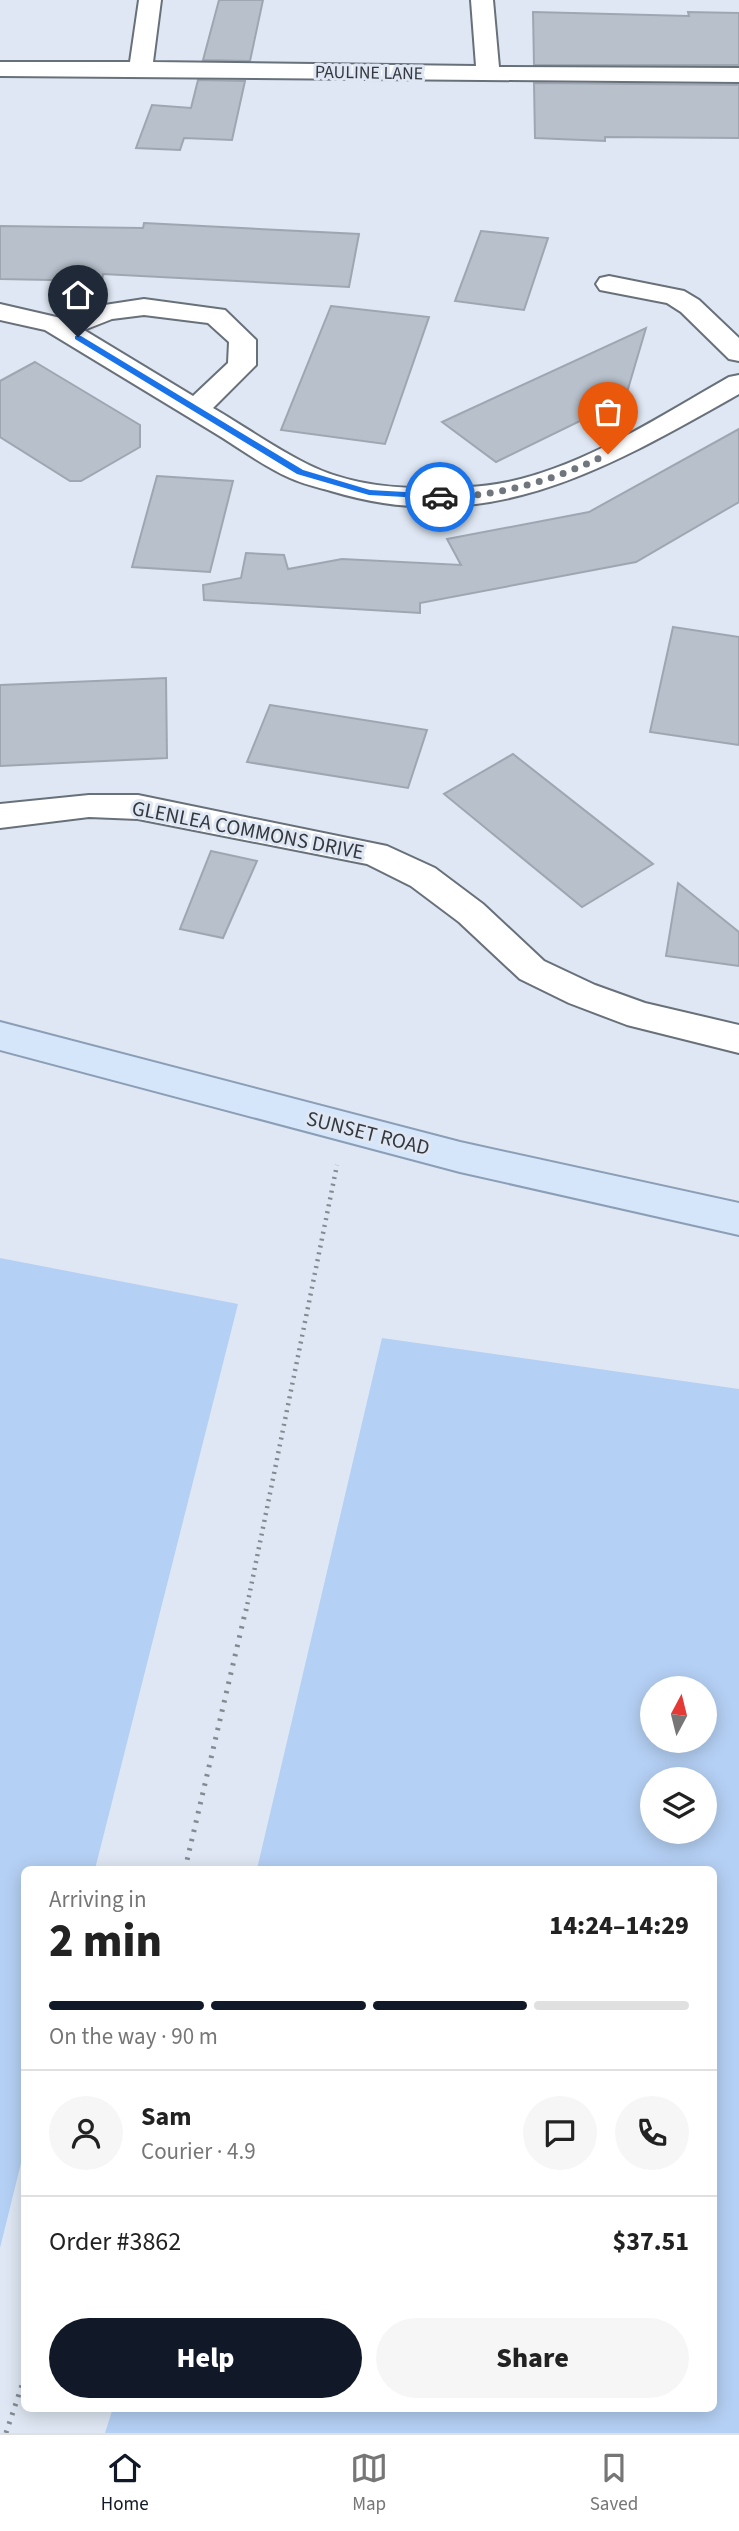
<!DOCTYPE html>
<html lang="en">
<head>
<meta charset="utf-8">
<style>
	:root { --surface:#fff; --page:#f6f6f6; --text:#222; --muted:#767676; --line:#e0e0e0; --accent:#111827 }
	body { margin:0; font-family:"Source Sans 3",sans-serif; background:var(--page); color:var(--text); height:100vh; display:flex; flex-direction:column; font-size:26px; white-space:nowrap }
	* { box-sizing:border-box; margin:0 }
	p { font-size:23px; color:var(--muted) }
	.icon { flex:none; width:38px; height:38px; fill:none; stroke:currentColor; stroke-width:2; stroke-linecap:round; stroke-linejoin:round }
	.map { position:relative; flex:1; overflow:hidden }
	.drawer { position:absolute; left:21px; top:1866px; width:696px; height:546px; display:flex; flex-direction:column; background:var(--surface); border-radius:10px; box-shadow:0 4px 18px #0003 }
	.drawer>* { flex:none }
	.needle { width:46px; rotate:7deg }
	.controls { position:absolute; left:640px; top:1676px; display:grid; gap:14px }
	.controls a { display:grid; place-items:center; width:77px; height:77px; border-radius:50%; background:var(--surface); box-shadow:0 4px 18px #0003; font-size:35px }
	.pin { position:absolute; display:grid; place-items:center; width:60px; height:60px; color:#fff; margin:-72px -30px; border-radius:50% 50% 50% 0; rotate:-45deg; box-shadow:0 0 7px #0007 }
	.pin .icon { rotate:45deg }
	.courier { position:absolute; display:grid; place-items:center; width:70px; height:70px; margin:-35px; border:5px solid #1a73e8; border-radius:50%; background:#fff; color:#222; box-shadow:0 2px 9px #0007 }
	.head em { font-style:normal; font-weight:800 }
	.head div { display:flex; flex-direction:column-reverse }
	.head { display:flex; align-items:center; justify-content:space-between; height:119px; padding:0 28px }
	h1 { font-size:46px; font-weight:800; line-height:52px }
	.bar { display:grid; grid-template-columns:repeat(4,1fr); gap:10px 7px; align-content:center; height:84px; padding:0 28px }
	.bar i { height:9px; border-radius:5px; background:var(--line) }
	.bar .selected { background:var(--accent) }
	.bar p { grid-column:span 4 }
	.line { display:flex; align-items:center; gap:18px; padding:0 28px; border-top:2px solid var(--line) }
	.line div { flex:1 }
	.round { display:grid; place-items:center; flex:none; width:74px; height:74px; border-radius:37px; background:var(--page) }
	.primary-button { display:flex; gap:14px; margin-top:auto; padding:14px 28px }
	.primary-button a { flex:1; height:80px; border-radius:42px; background:var(--accent); color:#fff; font-size:28px; font-weight:800; line-height:80px; text-align:center }
	.primary-button a+a { background:var(--page); color:var(--text) }
	.tab-bar { display:flex; justify-content:space-around; align-items:center; height:98px; border-top:2px solid var(--line); background:var(--surface); font-size:19px; color:var(--muted) }
	.tab-bar a { display:grid; justify-items:center; gap:4px }
	.tab-bar .selected { color:var(--accent) }
	.map>svg:first-child { display:block }
</style>
</head>
<body>
<div class="map">
<svg width="739" height="2433" viewBox="0 0 739 2433">
	<rect width="100%" height="100%" fill="#dee7f3"/>
	<g fill="#b4d0f4" fill-rule="evenodd">
		<polygon points="0,1258 238,1304 95,1869 24,1869 24,2151 0,2248"/>
		<path d="M382,1338L739,1389V2433H105L113,2408H714V1869H257ZM653,1689H705V1741H653ZM653,1780H705V1832H653Z"/>
	</g>
	<g fill="#b7c0cb" stroke="#9ea6b2" stroke-width="2">
		<polygon points="219,0 263,0 250,61 203,60"/>
		<polygon points="533,12 689,16 688,12 739,13 739,65 534,65"/>
		<polygon points="198,80 245,81 232,140 184,138 180,150 136,148 152,105 191,108"/>
		<polygon points="534,83 739,85 739,138 605,137 605,141 535,138"/>
		<polygon points="144,223 359,234 349,287 103,274 102,281 0,279 0,226 143,228"/>
		<polygon points="481,231 548,238 524,310 455,301"/>
		<polygon points="331,306 429,317 385,444 281,430"/>
		<polygon points="646,328 625,399 496,462 442,422"/>
		<polygon points="35,362 140,425 140,447 81,481 70,481 0,437 0,381"/>
		<polygon points="739,429 739,502 636,562 420,603 420,613 204,600 203,585 241,578 246,553 284,555 288,569 342,559 461,565 447,539 589,512"/>
		<polygon points="157,476 233,481 210,572 132,567"/>
		<polygon points="673,627 739,637 739,745 650,732"/>
		<polygon points="166,678 167,758 0,766 0,685"/>
		<polygon points="270,705 427,730 408,788 247,762"/>
		<polygon points="513,754 653,864 582,907 444,794"/>
		<polygon points="211,851 257,861 223,938 180,929"/>
		<polygon points="678,883 739,932 739,966 666,956"/>
	</g>
	<g fill="none" stroke-linecap="round" stroke-linejoin="round">
		<defs>
			<g id="minor">
				<polygon points="139,0 161,0 153,62 476,66 471,0 493,0 499,67 739,68 739,82 0,76 0,62 130,62"/>
				<polygon points="609,276 684,291 699,300 739,338 739,361 729,359 681,312 667,303 600,290 596,284 600,278"/>
				<path d="M144,299L225,310L256,340V365L213,408C244,426 276,449 309,465C343,482 386,488 423,488C452,488 480,488 508,482C587,465 660,416 729,377L739,375V394C606,469 488,539 331,491C317,487 303,484 290,478C263,466 238,447 213,432C157,398 101,364 45,330L0,320V304L65,319L98,306ZM144,315L208,323L229,342L228,363L193,396L84,330L112,319Z"/>
				<polygon points="89,795 138,795 387,846 435,868 483,904 544,961 595,985 645,1003 739,1025 739,1053 627,1025 569,1003 520,979 459,922 411,886 367,864 138,819 89,817 0,828 0,804"/>
			</g>
			<polygon id="major" points="0,1022 460,1142 739,1203 739,1235 460,1172 0,1050"/>
		</defs>
		<use href="#minor" stroke="#68707a" stroke-width="4"/>
		<use href="#major" stroke="#8c9eb6" stroke-width="4"/>
		<polyline stroke="#838a92" stroke-width="4.5" stroke-dasharray="2 5" stroke-linecap="butt" points="246,1611 337,1165"/>
		<g stroke="#838a92" stroke-width="5" stroke-dasharray="2.5 7" stroke-linecap="butt">
			<polyline points="185,1869 246,1609"/>
			<polyline points="6,2433 24,2379"/>
		</g>
		<use href="#minor" fill="#fff" fill-rule="evenodd"/>
		<use href="#major" fill="#d6e6fa" fill-rule="evenodd"/>
	</g>
	<polygon fill="#1a73e8" points="75,336 81,336 303,470 370,490 440,494 444,497 440,499 369,495 297,474 75,339"/>
	<g fill="none" stroke-linecap="round" stroke-linejoin="round">
		<path stroke="#70767d" stroke-width="7" stroke-dasharray="0 12.6" d="M440,497C499,497 555,480 608,454"/>
	</g>
	<g text-anchor="middle" dominant-baseline="central" stroke-width="6" stroke-linejoin="round" paint-order="stroke">
		<g font-size="18" fill="#35393e" stroke="#dee7f3">
			<text transform="translate(369 73) rotate(1)">PAULINE LANE</text>
		</g>
		<g font-size="21" fill="#35393e" stroke="#dee7f3">
			<text transform="translate(248 830) rotate(11)">GLENLEA COMMONS DRIVE</text>
			<text transform="translate(368 1133) rotate(14)">SUNSET ROAD</text>
		</g>
	</g>
</svg>
<div class="controls">
<a><svg class="needle" viewBox="-14 -14 28 28"><path d="M0-13l5 13h-10z" fill="#e53935"/><path d="M0 13l5-13h-10z" fill="#767676"/></svg></a>
<a><svg class="icon" aria-label="layers" viewBox="0 0 24 24"><path d="M12 4l9 5-9 5-9-5zM3 14l9 5 9-5"/></svg></a>
</div>
<div class="pin" style="left:608px;top:454px;background:#ea580c"><svg class="icon" aria-label="bag" viewBox="0 0 24 24"><path d="M5 8h14l-1 12H6zM9 8a3 3 0 0 1 6 0"/></svg></div>
<div class="pin" style="left:78px;top:337px;background:#1f2937"><svg class="icon" aria-label="home" viewBox="0 0 24 24"><path d="M3 11l9-7 9 7M6 9v11h12V9"/></svg></div>
<div class="courier" style="left:440px;top:497px"><svg class="icon" aria-label="car" viewBox="0 0 24 24"><path d="M5 17H2v-5l4-1 3-4h7l3 4 3 1v5h-3M9 17h6M6 11h13"/><circle cx="7" cy="17" r="2"/><circle cx="17" cy="17" r="2"/></svg></div>
<section class="drawer">
<div class="head"><div><h1>2 min</h1><p>Arriving in</p></div><em>14:24–14:29</em></div>
<div class="bar"><i class="selected"></i><i class="selected"></i><i class="selected"></i><i></i><p>On the way · 90 m</p></div>
<div class="line" style="height:126px"><a class="round"><svg class="icon" aria-label="person" viewBox="0 0 24 24"><circle cx="12" cy="8" r="4"/><path d="M4 21q1-7 8-7t8 7"/></svg></a><div><b>Sam</b><p>Courier · 4.9</p></div><a class="round"><svg class="icon" aria-label="chat" viewBox="0 0 24 24"><path d="M4 5h16v11H9l-5 4z"/></svg></a><a class="round"><svg class="icon" aria-label="phone" viewBox="0 0 24 24"><path d="M5 4h4l2 5-3 2q2 4 5 5l2-3 5 2v4C11 20 4 13 5 4z"/></svg></a></div>
<div class="line" style="height:91px"><div>Order #3862</div><b>$37.51</b></div>
<div class="primary-button"><a>Help</a><a>Share</a></div>
</section>
</div>
<nav class="tab-bar">
<a class="selected"><svg class="icon" aria-label="home" viewBox="0 0 24 24"><path d="M3 11l9-7 9 7M6 9v11h12V9"/></svg>Home</a>
<a><svg class="icon" aria-label="map" viewBox="0 0 24 24"><path d="M3 6l6-2 6 2 6-2v14l-6 2-6-2-6 2zM9 4v14M15 6v14"/></svg>Map</a>
<a><svg class="icon" aria-label="saved" viewBox="0 0 24 24"><path d="M7 4h10v16l-5-4-5 4z"/></svg>Saved</a>
</nav>
</body>
</html>
